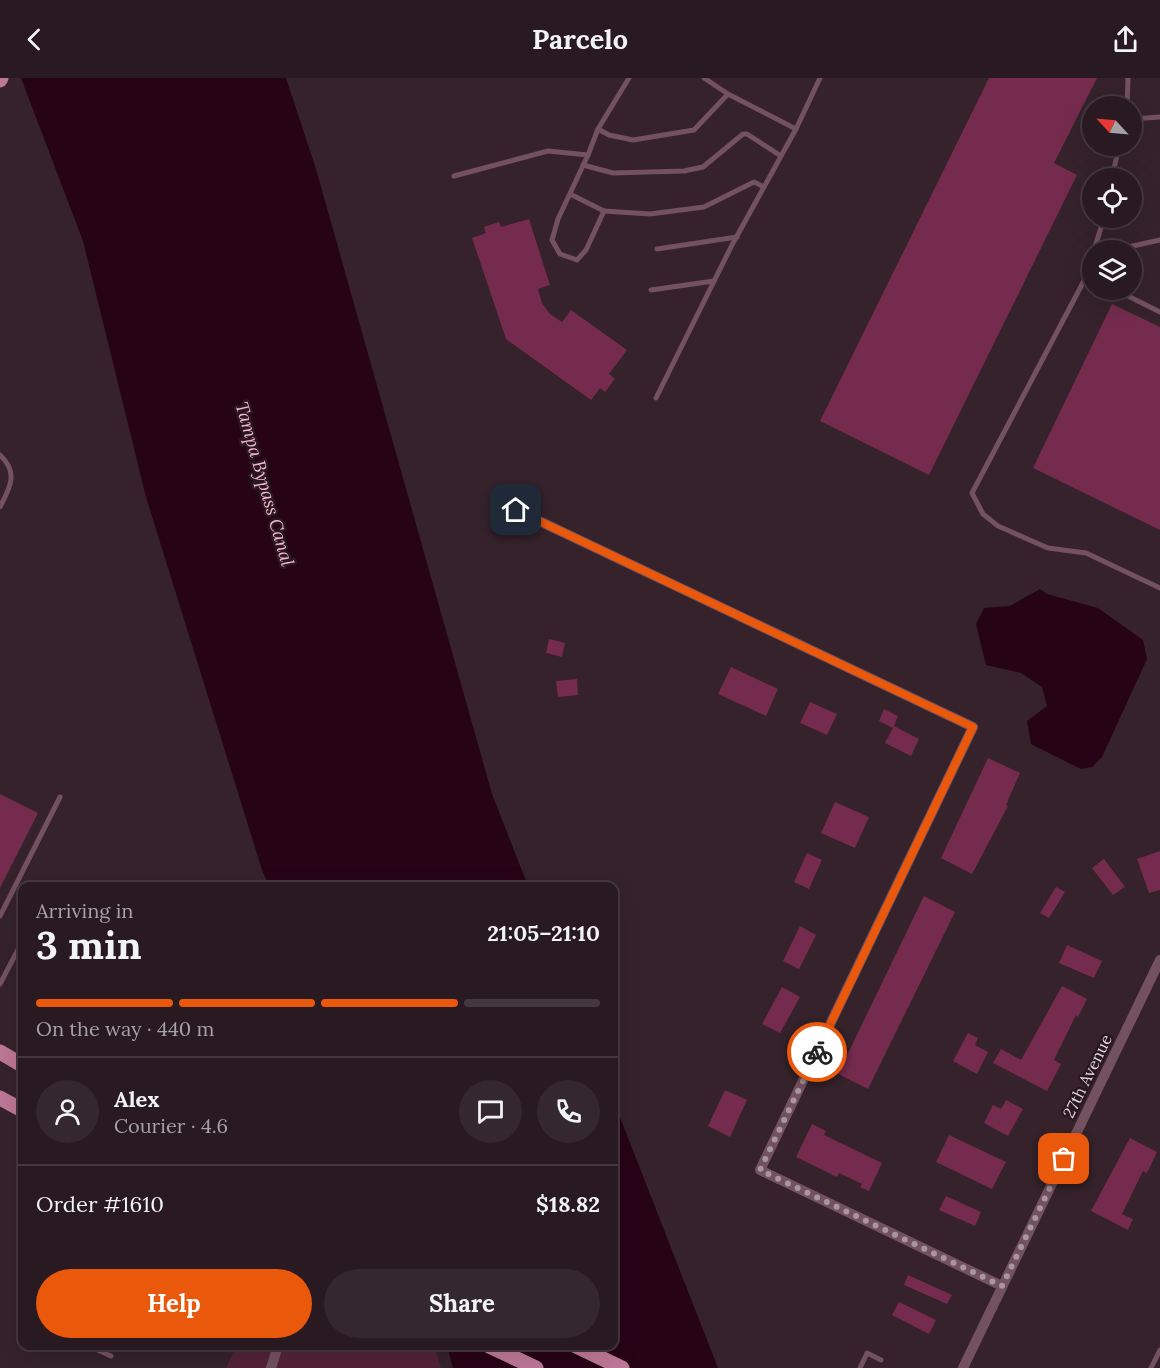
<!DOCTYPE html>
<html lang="en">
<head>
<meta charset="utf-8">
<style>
	:root { --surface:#281a20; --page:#34272d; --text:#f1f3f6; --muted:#a5a1a5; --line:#44383e; --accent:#ea580c }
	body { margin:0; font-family:Lora,serif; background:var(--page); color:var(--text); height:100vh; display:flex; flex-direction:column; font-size:22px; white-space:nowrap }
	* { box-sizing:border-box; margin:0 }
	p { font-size:20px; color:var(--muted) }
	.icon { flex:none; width:33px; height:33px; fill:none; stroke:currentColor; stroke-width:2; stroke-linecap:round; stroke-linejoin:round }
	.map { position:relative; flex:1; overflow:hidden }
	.sheet { position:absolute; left:18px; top:804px; width:600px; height:468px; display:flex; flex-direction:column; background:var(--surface); border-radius:12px; box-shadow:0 6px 24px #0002,0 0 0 2px var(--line) }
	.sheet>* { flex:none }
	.needle { width:39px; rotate:296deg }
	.tools { position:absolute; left:1082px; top:18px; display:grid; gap:12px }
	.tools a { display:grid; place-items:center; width:60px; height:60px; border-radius:50%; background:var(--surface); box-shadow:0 6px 24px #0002,0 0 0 2px var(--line); font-size:30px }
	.pin { position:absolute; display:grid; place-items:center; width:51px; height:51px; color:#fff; margin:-26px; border-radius:12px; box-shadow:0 3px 9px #0006 }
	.courier { position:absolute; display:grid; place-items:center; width:60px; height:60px; margin:-30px; border:4px solid #ea580c; border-radius:50%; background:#fff; color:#222; box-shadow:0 2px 8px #0007 }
	.overview em { font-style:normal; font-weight:700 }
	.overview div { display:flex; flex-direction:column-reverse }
	.overview { display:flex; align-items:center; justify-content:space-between; height:102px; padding:0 18px }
	h1 { font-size:39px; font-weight:700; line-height:45px }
	.bar { display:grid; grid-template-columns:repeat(4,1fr); gap:9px 6px; align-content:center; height:72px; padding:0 18px }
	.bar i { height:8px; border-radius:4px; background:var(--line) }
	.bar .on { background:var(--accent) }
	.bar p { grid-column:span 4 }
	.line { display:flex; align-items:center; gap:15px; padding:0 18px; border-top:2px solid var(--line) }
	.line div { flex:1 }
	.round { display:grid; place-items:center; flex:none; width:63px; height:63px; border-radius:32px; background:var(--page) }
	.cta { display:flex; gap:12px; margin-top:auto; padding:12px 18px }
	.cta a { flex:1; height:69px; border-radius:36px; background:var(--accent); color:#fff; font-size:24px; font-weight:700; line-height:69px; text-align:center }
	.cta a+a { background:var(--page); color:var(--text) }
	header { display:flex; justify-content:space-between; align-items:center; height:78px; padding:0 18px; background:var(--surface); font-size:27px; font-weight:700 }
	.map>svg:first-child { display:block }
</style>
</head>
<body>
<header><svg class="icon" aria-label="back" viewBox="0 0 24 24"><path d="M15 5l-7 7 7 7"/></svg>Parcelo<svg class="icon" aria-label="share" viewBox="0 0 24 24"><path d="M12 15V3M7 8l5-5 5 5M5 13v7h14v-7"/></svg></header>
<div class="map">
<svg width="1160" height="1290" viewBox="0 0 1160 1290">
	<rect width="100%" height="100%" fill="#35222a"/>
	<polygon fill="#522238" points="236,1268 434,1268 441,1290 226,1290"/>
	<g fill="#270316">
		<polygon points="21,0 286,0 316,91 492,716 528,808 269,808 262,792 146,419 83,163"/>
		<polygon points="1040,511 1047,516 1098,530 1143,562 1147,581 1102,679 1092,689 1081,691 1031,666 1027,643 1047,628 1042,609 1021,595 986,587 976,546 984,530 1010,528"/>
		<polygon points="614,1024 718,1290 453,1290 447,1268 614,1268"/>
	</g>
	<g fill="#742b4e">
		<polygon points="989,0 1097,0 1054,85 1077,97 929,397 820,343"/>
		<polygon points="529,141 550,207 538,211 542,225 550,236 562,244 571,232 627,272 609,296 615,301 605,314 600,310 591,322 506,261 472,160 486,155 484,149 499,144 501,149"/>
		<polygon points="1112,226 1160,249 1160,452 1033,390"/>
		<polygon points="549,561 565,565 562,579 546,575"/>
		<polygon points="731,589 778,611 766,638 718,616"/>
		<polygon points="577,601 578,617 558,619 556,603"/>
		<polygon points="810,624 837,636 827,657 800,645"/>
		<polygon points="884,631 898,638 893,650 879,643"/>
		<polygon points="894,648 919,661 911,678 885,665"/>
		<polygon points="988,680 1020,695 1006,727 1008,728 972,796 941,780"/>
		<polygon points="0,716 38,735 0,810"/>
		<polygon points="835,724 869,739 855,770 821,755"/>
		<polygon points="1160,773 1160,812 1149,815 1137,781"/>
		<polygon points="807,775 822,782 809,811 794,804"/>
		<polygon points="1104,781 1125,809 1113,817 1092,790"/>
		<polygon points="1056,809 1065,814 1049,840 1040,835"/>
		<polygon points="924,818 955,834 868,1011 838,996"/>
		<polygon points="800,848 816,857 799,891 783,883"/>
		<polygon points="1067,867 1102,883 1094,900 1059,885"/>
		<polygon points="1062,908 1087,921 1078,939 1076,937 1054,982 1061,986 1047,1013 993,985 1001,971 1021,982"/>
		<polygon points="782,909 800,919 780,955 762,946"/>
		<polygon points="968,955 978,960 975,967 988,974 977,996 953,983"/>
		<polygon points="725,1012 747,1022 730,1059 708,1048"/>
		<polygon points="1006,1022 1023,1031 1008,1058 984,1045 993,1027 1001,1031"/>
		<polygon points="812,1046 826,1053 824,1057 882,1085 869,1113 860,1109 862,1106 839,1095 837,1099 796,1079"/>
		<polygon points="949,1057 1006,1084 992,1111 936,1084"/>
		<polygon points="1130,1060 1157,1074 1147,1095 1143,1093 1122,1136 1133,1141 1128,1152 1091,1133"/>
		<polygon points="946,1118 981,1134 975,1148 939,1132"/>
		<polygon points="908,1197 952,1217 947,1226 904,1207"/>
		<polygon points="899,1224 936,1242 929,1256 892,1237"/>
	</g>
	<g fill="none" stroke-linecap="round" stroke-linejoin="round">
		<g stroke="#73515f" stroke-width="5">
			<polyline points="629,0 598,51 609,57 633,62 694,52 728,16 796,51 732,167 656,320"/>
			<polyline points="704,0 728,16"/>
			<polyline points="1127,28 1128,0"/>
			<polyline points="1131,41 1160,39"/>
			<polyline points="796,51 820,0"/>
			<polyline points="583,87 613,95 684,93 703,89 743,56 747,56 781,78"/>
			<polyline points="454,98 548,73 588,77 598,51"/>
			<polyline points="1112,100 1119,68"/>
			<polyline points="570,116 604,133 586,172 577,182 560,176 552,162 558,141 588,77"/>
			<polyline points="604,133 650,136 704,129 754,104 764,109"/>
			<polyline points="657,171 737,159"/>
			<polyline points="1094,172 1104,140"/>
			<polyline points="1115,172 1160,162"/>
			<polyline points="1092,179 1087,197 1092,199"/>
			<polyline points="1092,192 1087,197 972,415 983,436 998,448 1048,470 1086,475 1160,510"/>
			<polyline points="651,212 714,203"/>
			<polyline points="1116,212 1160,234"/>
			<path d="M0,377C19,395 10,409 0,429"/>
			<polyline points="0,838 60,719"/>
			<polyline points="0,906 22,864"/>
			<polyline points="89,1268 111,1278"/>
			<polyline points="860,1290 867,1275 881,1282"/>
			<polyline points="1151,1290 1160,1272"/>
		</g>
		<g stroke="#73515f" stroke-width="10">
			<polyline points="516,432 973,649 760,1092 1002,1208"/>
			<polyline points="271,1290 278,1268"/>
			<polyline points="963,1290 1160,882"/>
		</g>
		<g stroke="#bd7896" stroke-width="15">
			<polyline points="0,2 1,0"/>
			<polyline points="0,974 22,987"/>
			<polyline points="0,1020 22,1032"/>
			<polyline points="489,1268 536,1290"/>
			<polyline points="576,1268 622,1290"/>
		</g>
	</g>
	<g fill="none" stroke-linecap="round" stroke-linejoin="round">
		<polyline stroke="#a6979d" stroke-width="6" stroke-dasharray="0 10.8" points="817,974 760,1092 1002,1208 1064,1081"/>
		<polyline stroke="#ea580c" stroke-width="8" points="516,432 973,649 817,974"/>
	</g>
	<g text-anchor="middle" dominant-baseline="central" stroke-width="5" stroke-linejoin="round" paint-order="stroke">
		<g font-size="16" fill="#e3d6db" stroke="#2a1820">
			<text transform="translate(1087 998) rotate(-64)">27th Avenue</text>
		</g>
		<g font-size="18" font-style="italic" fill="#f8b5d0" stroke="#2a1820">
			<text transform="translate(265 406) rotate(74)">Tampa Bypass Canal</text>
		</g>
	</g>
</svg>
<div class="tools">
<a><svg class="needle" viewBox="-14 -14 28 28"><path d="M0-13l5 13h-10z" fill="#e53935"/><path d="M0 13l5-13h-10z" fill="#a5a1a5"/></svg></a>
<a><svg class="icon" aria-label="locate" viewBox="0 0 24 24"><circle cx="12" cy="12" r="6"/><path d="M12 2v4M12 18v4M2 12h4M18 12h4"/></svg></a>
<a><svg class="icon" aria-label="layers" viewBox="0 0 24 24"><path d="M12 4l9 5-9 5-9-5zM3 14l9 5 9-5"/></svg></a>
</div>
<div class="pin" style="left:1064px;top:1081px;background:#ea580c"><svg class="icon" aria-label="bag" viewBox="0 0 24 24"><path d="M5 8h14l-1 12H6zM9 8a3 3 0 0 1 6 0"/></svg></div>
<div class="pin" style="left:516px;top:432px;background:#1f2937"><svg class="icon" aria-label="home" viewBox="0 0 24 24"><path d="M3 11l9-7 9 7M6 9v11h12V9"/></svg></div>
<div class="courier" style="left:817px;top:974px"><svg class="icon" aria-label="bike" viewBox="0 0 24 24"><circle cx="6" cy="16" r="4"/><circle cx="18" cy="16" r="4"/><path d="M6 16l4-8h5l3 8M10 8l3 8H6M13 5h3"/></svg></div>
<section class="sheet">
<div class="overview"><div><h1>3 min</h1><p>Arriving in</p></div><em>21:05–21:10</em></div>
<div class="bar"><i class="on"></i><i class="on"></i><i class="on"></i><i></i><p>On the way · 440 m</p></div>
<div class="line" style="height:108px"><a class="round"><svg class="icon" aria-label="person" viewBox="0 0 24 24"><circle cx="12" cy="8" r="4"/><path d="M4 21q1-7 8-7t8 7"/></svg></a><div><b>Alex</b><p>Courier · 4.6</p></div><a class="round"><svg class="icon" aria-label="chat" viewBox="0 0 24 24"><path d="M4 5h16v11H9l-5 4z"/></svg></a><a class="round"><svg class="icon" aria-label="phone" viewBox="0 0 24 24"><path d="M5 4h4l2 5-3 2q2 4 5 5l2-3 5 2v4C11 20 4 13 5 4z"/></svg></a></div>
<div class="line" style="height:78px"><div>Order #1610</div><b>$18.82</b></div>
<div class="cta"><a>Help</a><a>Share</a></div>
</section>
</div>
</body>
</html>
